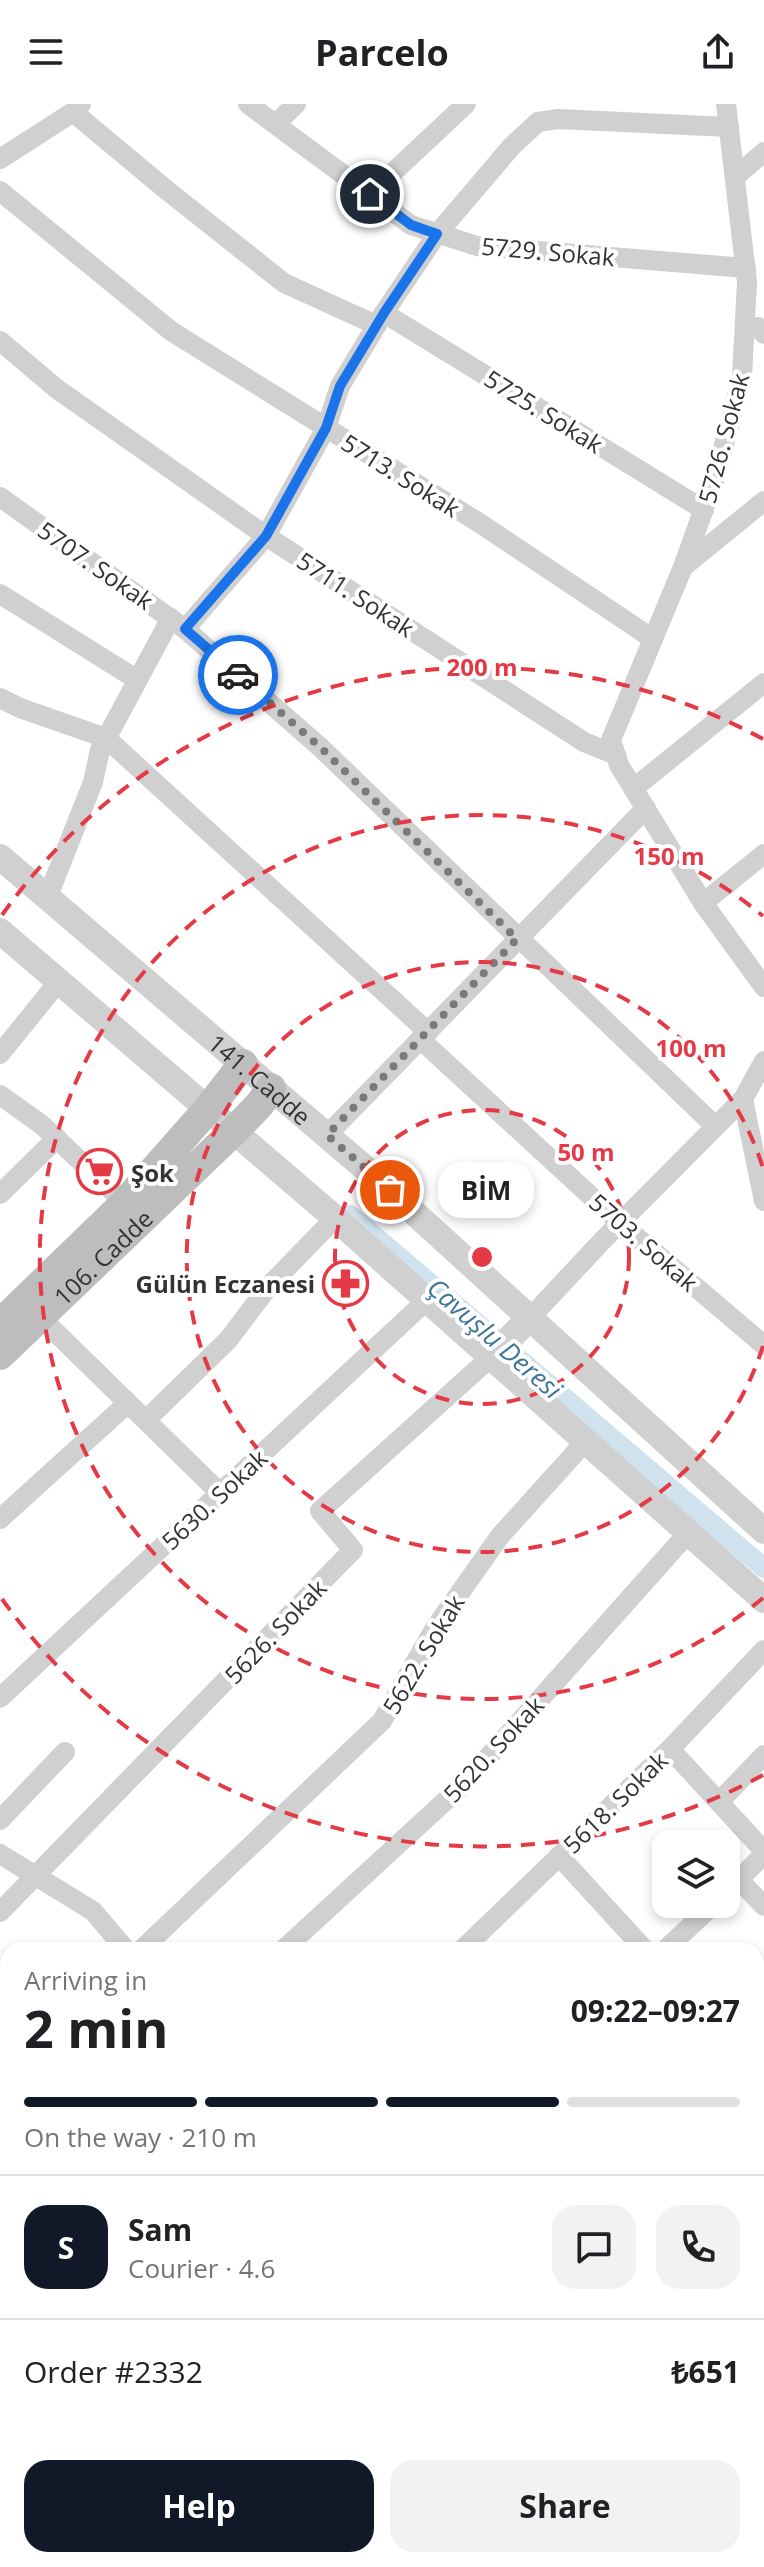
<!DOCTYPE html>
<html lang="en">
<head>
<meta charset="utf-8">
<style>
	:root { --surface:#fff; --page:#f2f2f2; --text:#202124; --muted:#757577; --line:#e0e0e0; --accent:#111827 }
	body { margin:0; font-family:"Open Sans",sans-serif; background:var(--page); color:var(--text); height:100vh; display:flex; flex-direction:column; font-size:30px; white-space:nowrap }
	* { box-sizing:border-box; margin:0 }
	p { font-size:26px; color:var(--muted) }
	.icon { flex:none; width:44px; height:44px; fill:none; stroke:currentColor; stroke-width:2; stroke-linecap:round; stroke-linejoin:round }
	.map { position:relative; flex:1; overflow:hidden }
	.drawer { position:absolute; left:0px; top:1838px; width:764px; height:626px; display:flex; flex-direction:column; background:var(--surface); border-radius:24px 24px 0 0; box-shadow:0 4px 12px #0003 }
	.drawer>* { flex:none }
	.tools { position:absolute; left:652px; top:1726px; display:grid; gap:16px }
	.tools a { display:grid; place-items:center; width:88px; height:88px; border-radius:16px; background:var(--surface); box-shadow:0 4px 12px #0003; font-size:40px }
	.pin { position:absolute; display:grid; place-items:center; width:68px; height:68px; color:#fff; margin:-34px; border:4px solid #fff; border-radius:50%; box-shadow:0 2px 8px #0007 }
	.courier { position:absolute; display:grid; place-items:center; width:80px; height:80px; margin:-40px; border:6px solid #1a73e8; border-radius:50%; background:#fff; color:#222; box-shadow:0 2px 10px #0007 }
	.bubble { position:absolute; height:56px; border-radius:24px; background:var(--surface); box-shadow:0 4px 12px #0003; font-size:26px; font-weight:700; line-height:56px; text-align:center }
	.head em { font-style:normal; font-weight:700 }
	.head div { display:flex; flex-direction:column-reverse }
	.head { display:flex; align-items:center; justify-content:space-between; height:136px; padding:0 24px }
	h1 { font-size:52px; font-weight:700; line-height:60px }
	.bar { display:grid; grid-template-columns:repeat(4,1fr); gap:12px 8px; align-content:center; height:96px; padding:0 24px }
	.bar i { height:10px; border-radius:6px; background:var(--line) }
	.bar .current { background:var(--accent) }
	.bar p { grid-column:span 4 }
	.line { display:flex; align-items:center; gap:20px; padding:0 24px; border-top:2px solid var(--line) }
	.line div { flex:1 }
	.round { display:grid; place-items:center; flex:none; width:84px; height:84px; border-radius:24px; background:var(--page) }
	.action { display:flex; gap:16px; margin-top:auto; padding:16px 24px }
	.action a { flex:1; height:92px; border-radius:24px; background:var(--accent); color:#fff; font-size:32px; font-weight:700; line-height:92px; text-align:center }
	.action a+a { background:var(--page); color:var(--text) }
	header { display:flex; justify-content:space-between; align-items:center; height:104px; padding:0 24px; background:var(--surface); font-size:36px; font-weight:700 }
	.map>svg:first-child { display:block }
</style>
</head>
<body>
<header><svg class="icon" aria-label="menu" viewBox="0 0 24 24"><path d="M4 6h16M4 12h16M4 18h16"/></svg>Parcelo<svg class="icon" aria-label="share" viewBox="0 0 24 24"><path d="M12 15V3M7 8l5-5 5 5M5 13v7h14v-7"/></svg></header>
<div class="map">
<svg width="764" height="2463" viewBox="0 0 764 2463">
	<rect width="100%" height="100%" fill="#fff"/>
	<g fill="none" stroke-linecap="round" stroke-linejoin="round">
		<polyline stroke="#cfe2ee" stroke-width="20" points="350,1111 764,1464"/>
		<g stroke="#d0d0d0" stroke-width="20">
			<polyline points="248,0 411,121 477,142 746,164"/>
			<polyline points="726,0 747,178 742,273 716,371 683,463 611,636 619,661 703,799 764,883"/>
			<polyline points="73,8 169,88 284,179 376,221"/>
			<polyline points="276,20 296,0"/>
			<polyline points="0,55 73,8 81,0"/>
			<polyline points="735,73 764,48"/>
			<polyline points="0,87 171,227 481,420 653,535"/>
			<polyline points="370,90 466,0"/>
			<polyline points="384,209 704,406"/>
			<polyline points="758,223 764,230"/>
			<polyline points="0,237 57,285 266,432 584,638 616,651"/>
			<polyline points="0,393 185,525 320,643 715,1022"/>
			<polyline points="683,463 764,397"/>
			<polyline points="0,490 136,575"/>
			<polyline points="185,525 266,432 326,324 340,282 384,209 437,130 512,42 538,18 558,15 729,23"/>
			<polyline points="0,594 20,604 106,634 428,928"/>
			<polyline points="634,684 764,579"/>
			<polyline points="48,792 93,678 100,646 171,514"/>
			<polyline points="703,799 764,750"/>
			<polyline points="420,935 620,1119 764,1241"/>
			<polyline points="0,950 59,877"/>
			<polyline points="0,991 42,1021 125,1099"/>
			<polyline points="743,995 764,1097"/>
			<polyline points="327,1031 646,704"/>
			<polyline points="0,1090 57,1034"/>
			<polyline points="41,1214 220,1389"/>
			<polyline points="530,1214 602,1137 743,995 764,957"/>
			<polyline points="146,1316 228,1236 269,1182 335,1114"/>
			<polyline points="0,1415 128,1299"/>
			<polyline points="0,1594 427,1196"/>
			<polyline points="670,1645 764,1747"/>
			<polyline points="719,1698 764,1651"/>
			<polyline points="0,1716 65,1648"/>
			<polyline points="0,1750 93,1807 126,1846"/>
			<polyline points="559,1752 645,1846"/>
			<polyline points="739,1776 764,1802"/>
			<polyline points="726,1789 764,1750"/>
			<polyline points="0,1808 353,1446 320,1407 491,1253"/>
			<polyline points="141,1846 382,1617 435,1524 500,1432 585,1338"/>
			<polyline points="283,1846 466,1678 688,1429"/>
			<polyline points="462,1846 670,1645 764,1546"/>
			<polyline points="665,1846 714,1800"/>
			<polyline points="756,1954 764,1962"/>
			<polyline points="0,1981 8,1973"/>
			<polyline points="756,2014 764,2007"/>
			<polyline points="0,2041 8,2049"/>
			<polyline points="0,2069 8,2062"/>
			<polyline points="756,2188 764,2181"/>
			<polyline points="756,2345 764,2337"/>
			<polyline points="0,2392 8,2376"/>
			<polyline points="430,2456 443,2463"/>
			<polyline points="168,2463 172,2456"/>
			<polyline points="370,2463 373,2456"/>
		</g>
		<g stroke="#d0d0d0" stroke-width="26">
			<path id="s1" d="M0,753L366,1065L764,1427"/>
			<polyline points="0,827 335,1114 764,1496"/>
			<polyline points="491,1253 530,1214"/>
		</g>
		<g stroke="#bdbdbd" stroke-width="30">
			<polyline points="0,1220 125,1099 208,1005 243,960"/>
			<path id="s2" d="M0,1251L235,1026L260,1000L271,984"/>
			<polyline points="0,2160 8,2164"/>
			<polyline points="0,2194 8,2198"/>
			<polyline points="545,2456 560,2463"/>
			<polyline points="614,2456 629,2463"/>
		</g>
	</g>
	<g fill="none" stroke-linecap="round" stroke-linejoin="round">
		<polyline stroke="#7a7a7a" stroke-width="8" stroke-dasharray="0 14.4" points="238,571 320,643 517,835 327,1031 390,1086"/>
		<polyline stroke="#1a73e8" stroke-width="10" points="238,571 185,525 266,432 326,324 340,282 384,209 437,130 411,121 370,90"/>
	</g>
	<g fill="none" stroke="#e63946" stroke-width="4" stroke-dasharray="14 10">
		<circle cx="482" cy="1153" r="147"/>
		<path d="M763 1242A295 295 0 1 1 763 1064"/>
		<path d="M763 1494A442 442 0 1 1 763 812"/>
		<path d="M763 1671A589 589 0 0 1 2 1495M2 811A589 589 0 0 1 763 635"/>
	</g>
	<defs>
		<symbol id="supermarket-ring" viewBox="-11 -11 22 22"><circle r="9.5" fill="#fff" stroke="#e63946" stroke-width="1.5"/><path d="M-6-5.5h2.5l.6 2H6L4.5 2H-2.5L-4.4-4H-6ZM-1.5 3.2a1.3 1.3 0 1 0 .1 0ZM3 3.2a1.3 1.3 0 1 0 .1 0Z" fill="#e63946"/></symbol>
		<symbol id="pharmacy-ring" viewBox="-11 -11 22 22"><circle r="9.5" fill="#fff" stroke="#e63946" stroke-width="1.5"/><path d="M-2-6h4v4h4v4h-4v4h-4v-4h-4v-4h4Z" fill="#e63946"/></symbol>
	</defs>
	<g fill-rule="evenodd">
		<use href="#supermarket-ring" x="74" y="1042" width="51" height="51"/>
		<use href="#pharmacy-ring" x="320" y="1154" width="51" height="51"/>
	</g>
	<g text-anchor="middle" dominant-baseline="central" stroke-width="8" stroke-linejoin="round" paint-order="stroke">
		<g font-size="24" fill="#333" stroke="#fff">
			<text transform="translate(548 147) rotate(5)">5729. Sokak</text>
			<text transform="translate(544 307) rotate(32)">5725. Sokak</text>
			<text transform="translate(723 334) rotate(-75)">5726. Sokak</text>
			<text transform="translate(401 371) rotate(32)">5713. Sokak</text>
			<text transform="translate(96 461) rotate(35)">5707. Sokak</text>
			<text transform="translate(356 490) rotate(33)">5711. Sokak</text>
			<text stroke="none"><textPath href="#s1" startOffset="342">141. Cadde</textPath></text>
			<text transform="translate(644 1138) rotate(41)">5703. Sokak</text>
			<text stroke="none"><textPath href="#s2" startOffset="142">106. Cadde</textPath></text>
			<text transform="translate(214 1395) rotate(-43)">5630. Sokak</text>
			<text transform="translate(275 1527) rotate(-46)">5626. Sokak</text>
			<text transform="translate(423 1550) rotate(-59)">5622. Sokak</text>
			<text transform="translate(493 1645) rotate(-47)">5620. Sokak</text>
			<text transform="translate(615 1698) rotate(-44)">5618. Sokak</text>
		</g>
		<g font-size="24" font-weight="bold" fill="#333" stroke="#fff" text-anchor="start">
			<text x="131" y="1068">Şok</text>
			<text x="315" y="1179" text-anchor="end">Gülün Eczanesi</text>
		</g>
		<g font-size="26" font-style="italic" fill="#3f7597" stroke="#fff">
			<text transform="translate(495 1234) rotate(41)">Çavuşlu Deresi</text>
		</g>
	</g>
	<circle cx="482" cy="1153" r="12" fill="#e63946" stroke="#fff" stroke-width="4"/>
	<g font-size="24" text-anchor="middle" font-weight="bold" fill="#e63946" stroke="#fff" stroke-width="8" stroke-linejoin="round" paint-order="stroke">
		<text x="482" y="572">200 m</text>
		<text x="669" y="761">150 m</text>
		<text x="691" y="953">100 m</text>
		<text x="586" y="1057">50 m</text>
	</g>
</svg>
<div class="tools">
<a><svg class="icon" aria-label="layers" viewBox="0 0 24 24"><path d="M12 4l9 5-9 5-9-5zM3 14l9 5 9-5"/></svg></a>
</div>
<div class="pin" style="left:390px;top:1086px;background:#ea580c"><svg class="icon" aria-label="bag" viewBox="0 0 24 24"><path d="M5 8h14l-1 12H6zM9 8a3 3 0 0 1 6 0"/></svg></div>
<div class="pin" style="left:370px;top:90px;background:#1f2937"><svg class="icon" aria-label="home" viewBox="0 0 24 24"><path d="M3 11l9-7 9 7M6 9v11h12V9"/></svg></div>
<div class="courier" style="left:238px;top:571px"><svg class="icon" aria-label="car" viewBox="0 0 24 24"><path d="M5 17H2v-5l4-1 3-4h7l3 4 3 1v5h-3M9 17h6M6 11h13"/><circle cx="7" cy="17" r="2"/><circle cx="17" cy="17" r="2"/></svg></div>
<div class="bubble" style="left:438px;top:1058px;width:96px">BİM</div>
<section class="drawer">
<div class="head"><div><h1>2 min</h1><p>Arriving in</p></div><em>09:22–09:27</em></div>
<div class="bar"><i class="current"></i><i class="current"></i><i class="current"></i><i></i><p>On the way · 210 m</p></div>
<div class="line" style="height:144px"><b class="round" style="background:var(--accent);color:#fff">S</b><div><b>Sam</b><p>Courier · 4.6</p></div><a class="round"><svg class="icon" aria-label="chat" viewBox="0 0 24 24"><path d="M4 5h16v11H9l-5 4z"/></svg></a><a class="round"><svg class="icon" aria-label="phone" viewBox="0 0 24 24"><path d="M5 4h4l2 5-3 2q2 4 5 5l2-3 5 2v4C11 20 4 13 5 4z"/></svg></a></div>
<div class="line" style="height:104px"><div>Order #2332</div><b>₺651</b></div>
<div class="action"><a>Help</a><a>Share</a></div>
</section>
</div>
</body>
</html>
